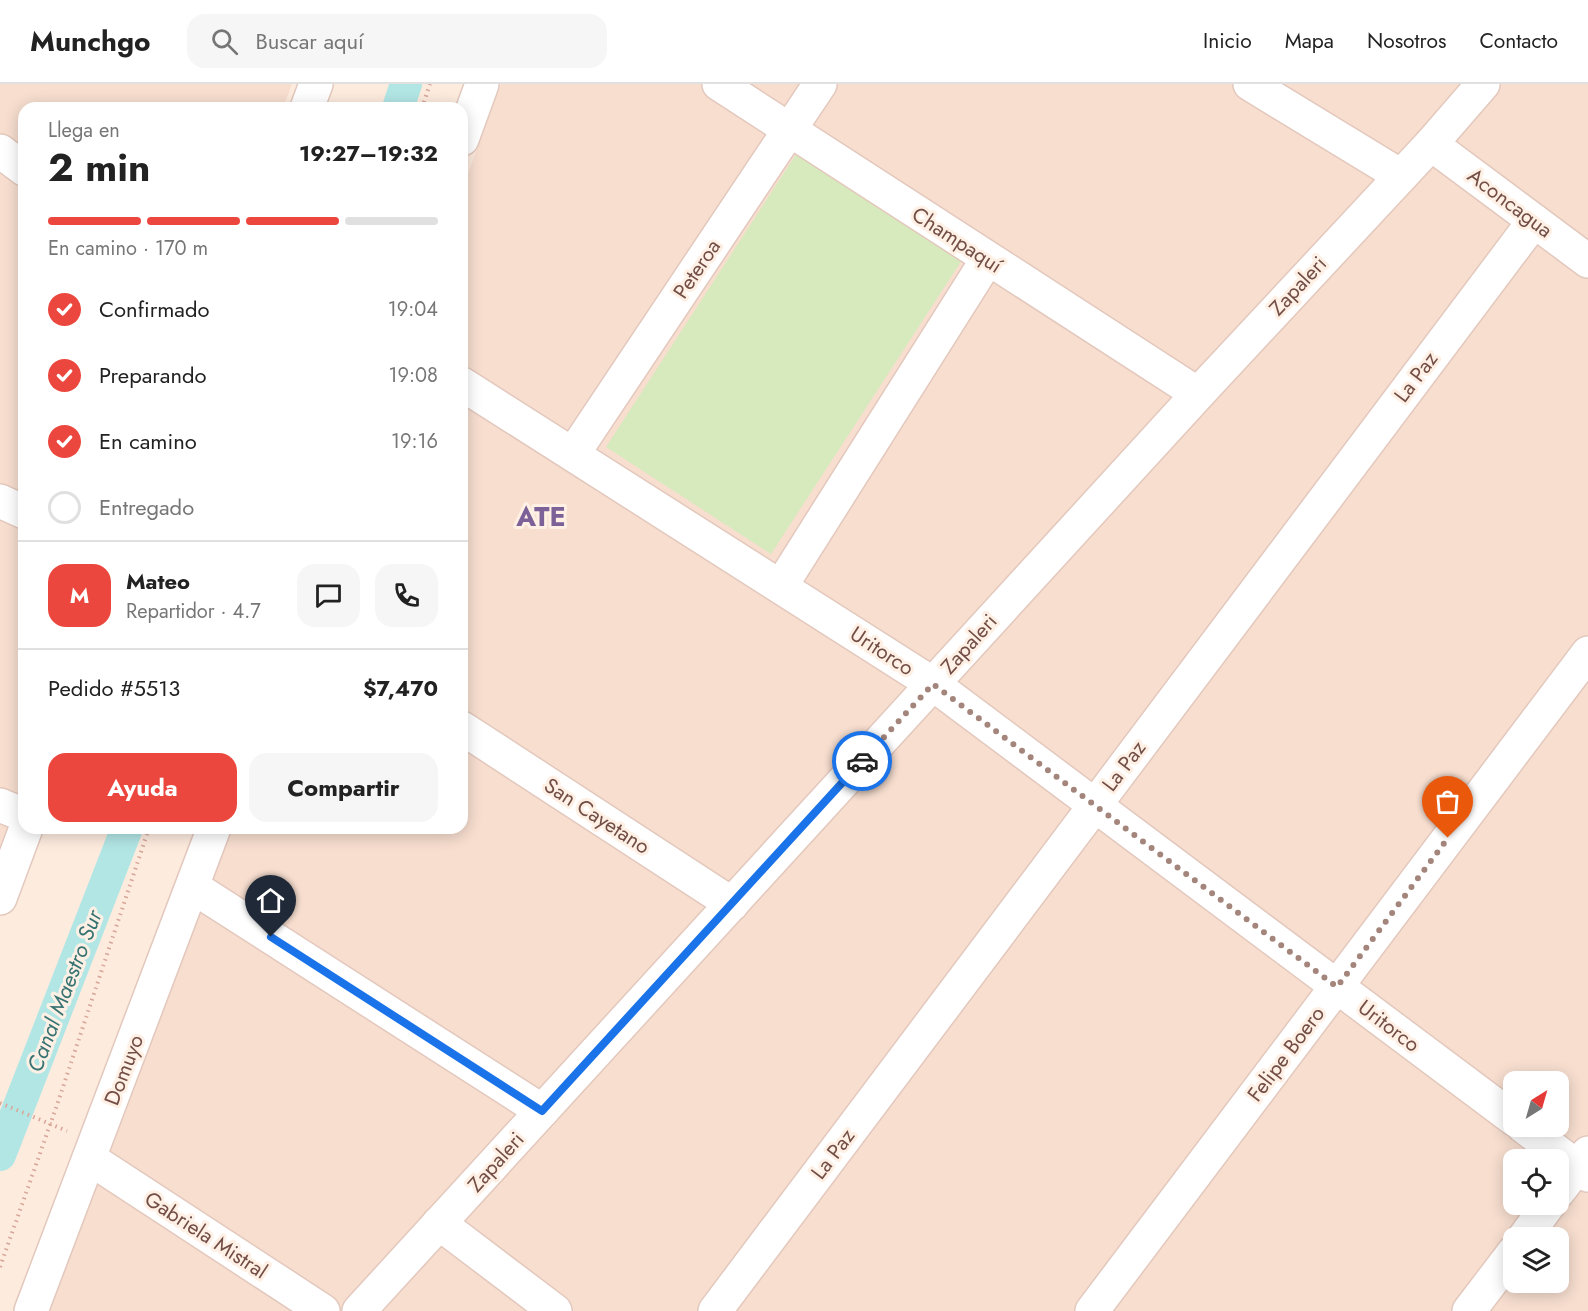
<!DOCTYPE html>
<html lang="es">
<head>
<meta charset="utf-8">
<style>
	:root { --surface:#fff; --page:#f6f6f6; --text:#222; --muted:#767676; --line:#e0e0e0; --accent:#ec473e }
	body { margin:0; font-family:Jost,sans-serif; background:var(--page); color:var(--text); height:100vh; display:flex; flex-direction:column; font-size:22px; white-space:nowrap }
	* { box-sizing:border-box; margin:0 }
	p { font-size:20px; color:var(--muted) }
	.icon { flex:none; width:33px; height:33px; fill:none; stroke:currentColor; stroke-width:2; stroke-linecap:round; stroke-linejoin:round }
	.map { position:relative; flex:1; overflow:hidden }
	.drawer { position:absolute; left:18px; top:18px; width:450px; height:732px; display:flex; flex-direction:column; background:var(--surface); border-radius:18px; box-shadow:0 3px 15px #0003 }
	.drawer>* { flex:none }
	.needle { width:39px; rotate:37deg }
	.tools { position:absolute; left:1503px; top:987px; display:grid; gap:12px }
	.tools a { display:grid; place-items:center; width:66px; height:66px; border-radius:12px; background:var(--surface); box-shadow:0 3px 15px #0003; font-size:30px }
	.pin { position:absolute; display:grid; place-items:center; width:51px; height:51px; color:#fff; margin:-62px -26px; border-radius:50% 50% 50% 0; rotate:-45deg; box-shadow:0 0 6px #0007 }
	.pin .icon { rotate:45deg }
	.courier { position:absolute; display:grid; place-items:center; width:60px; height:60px; margin:-30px; border:4px solid #1a73e8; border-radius:50%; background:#fff; color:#222; box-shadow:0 2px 8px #0007 }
	.summary em { font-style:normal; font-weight:700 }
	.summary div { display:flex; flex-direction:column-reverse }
	.summary { display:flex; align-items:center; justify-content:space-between; height:102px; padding:0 30px }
	h1 { font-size:39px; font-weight:700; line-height:45px }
	.bar { display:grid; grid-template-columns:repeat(4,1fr); gap:9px 6px; align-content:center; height:72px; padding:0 30px }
	.bar i { height:8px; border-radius:4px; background:var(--line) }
	.bar .current { background:var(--accent) }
	.bar p { grid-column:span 4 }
	.line { display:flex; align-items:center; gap:15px; padding:0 30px; border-top:2px solid var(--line) }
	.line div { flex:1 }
	.round { display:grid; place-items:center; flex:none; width:63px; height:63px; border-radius:18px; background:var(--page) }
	ol { padding:0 30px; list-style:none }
	li { display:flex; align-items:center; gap:18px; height:66px }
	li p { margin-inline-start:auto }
	li .icon { padding:6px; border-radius:50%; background:var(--accent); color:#fff; stroke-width:4 }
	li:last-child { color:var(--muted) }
	li i { width:33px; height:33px; border:3px solid var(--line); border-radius:50% }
	.button { display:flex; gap:12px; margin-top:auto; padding:12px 30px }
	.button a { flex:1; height:69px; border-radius:18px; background:var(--accent); color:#fff; font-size:24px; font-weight:700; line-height:69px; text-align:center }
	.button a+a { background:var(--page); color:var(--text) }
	header { display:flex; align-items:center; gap:36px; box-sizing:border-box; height:84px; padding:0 30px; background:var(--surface); border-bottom:2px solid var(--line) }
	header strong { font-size:28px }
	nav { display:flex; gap:33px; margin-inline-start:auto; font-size:21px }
	.search { width:420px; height:54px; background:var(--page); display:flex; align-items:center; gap:15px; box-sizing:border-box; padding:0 21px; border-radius:18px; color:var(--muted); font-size:22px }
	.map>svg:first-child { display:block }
</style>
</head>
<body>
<header>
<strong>Munchgo</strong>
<div class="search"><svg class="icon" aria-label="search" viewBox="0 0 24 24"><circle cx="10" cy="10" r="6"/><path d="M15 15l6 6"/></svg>Buscar aquí</div>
<nav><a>Inicio</a><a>Mapa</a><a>Nosotros</a><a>Contacto</a></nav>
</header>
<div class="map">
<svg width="1588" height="1227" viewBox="0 0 1588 1227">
	<rect width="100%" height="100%" fill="#fdebde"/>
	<g fill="#f7decf" fill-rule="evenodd">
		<polygon points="0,0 292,0 283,24 24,24 24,704 0,767"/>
		<path d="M501,0H1588V1227H44L224,744H462V106ZM1514,998H1558V1042H1514ZM1514,1076H1558V1120H1514ZM1514,1154H1558V1198H1514Z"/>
	</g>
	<polygon fill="#d7eabd" points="797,69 962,176 771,470 606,363"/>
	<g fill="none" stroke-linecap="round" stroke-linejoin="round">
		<g stroke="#b2e6e5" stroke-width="32">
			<polyline points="398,24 406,0"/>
			<polyline points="0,1071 127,744"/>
		</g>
		<defs>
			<g id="street">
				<polyline points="719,0 1198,310"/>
				<polyline points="1250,0 1401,92"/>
				<polyline points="307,24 316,0"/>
				<polyline points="462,55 482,0"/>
				<polyline points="1431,60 1588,177"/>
				<polyline points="0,67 24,85"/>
				<polyline points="462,300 933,600 1514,1035"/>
				<polyline points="573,370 820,0"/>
				<polyline points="0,417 24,428"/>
				<polyline points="781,502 987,176"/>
				<polyline points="462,644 732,820"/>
				<polyline points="0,721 24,731"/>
				<polyline points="193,803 542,1027"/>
				<polyline points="0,814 26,744"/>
				<polyline points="1523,1042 1588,1091"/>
				<polyline points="89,1074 323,1227"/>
				<polyline points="1558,1108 1588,1069"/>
				<polyline points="439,1139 555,1227"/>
				<polyline points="1524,1154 1549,1120"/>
				<polyline points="31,1227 214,744"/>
				<polyline points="359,1227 1198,310 1431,60 1483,0"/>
				<polyline points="715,1227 1534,137"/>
				<polyline points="1092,1227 1588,569"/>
				<polyline points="1469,1227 1514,1168"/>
			</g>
		</defs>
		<use href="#street" stroke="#e3c8bd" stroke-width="36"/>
		<g stroke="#d7a698" stroke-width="4" stroke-dasharray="1.5 4.5" stroke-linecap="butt">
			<polyline points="422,24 430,0"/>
			<polyline points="0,1019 67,1047"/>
			<polyline points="0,1183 57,1021 149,744"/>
		</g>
		<use href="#street" stroke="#fff" stroke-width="33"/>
	</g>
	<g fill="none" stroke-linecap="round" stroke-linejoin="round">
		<polyline stroke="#a3857b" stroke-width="6" stroke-dasharray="0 10.8" points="862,677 933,600 1337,903 1448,754"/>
		<polyline stroke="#1a73e8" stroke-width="8" points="271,853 542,1027 862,677"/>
	</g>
	<g text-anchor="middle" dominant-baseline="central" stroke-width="6" stroke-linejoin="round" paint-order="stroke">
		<g font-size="21" fill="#734e46" stroke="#fff0e5">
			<text transform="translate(1510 119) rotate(37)">Aconcagua</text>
			<text transform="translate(957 156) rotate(33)">Champaquí</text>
			<text transform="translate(697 185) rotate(-56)">Peteroa</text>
			<text transform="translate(1298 202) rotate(-47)">Zapaleri</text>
			<text transform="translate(1416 293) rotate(-53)">La Paz</text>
			<text transform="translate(969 560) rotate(-48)">Zapaleri</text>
			<text transform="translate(882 567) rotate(33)">Uritorco</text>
			<text transform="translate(1124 682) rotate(-53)">La Paz</text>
			<text transform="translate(597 732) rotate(33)">San Cayetano</text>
			<text transform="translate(1389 942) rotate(37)">Uritorco</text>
			<text transform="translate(1286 970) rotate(-53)">Felipe Boero</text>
			<text transform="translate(124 986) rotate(-69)">Domuyo</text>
			<text transform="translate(833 1070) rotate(-53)">La Paz</text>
			<text transform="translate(496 1078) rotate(-48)">Zapaleri</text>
			<text transform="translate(206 1151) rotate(33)">Gabriela Mistral</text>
		</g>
		<g font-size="22" font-style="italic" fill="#377372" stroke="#fff0e5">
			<text transform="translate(64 907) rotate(-69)">Canal Maestro Sur</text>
		</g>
		<g font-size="27" font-weight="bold" fill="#7b6197" stroke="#fff0e5">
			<text x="541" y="432">ATE</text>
		</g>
	</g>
</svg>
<div class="tools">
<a><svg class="needle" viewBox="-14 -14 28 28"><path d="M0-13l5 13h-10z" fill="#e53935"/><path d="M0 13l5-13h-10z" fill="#767676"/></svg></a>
<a><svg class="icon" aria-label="locate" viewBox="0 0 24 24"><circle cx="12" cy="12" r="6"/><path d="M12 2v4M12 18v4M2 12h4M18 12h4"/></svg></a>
<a><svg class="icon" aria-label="layers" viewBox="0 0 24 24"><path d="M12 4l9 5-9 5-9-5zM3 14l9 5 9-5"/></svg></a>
</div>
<div class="pin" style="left:1448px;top:754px;background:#ea580c"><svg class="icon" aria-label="bag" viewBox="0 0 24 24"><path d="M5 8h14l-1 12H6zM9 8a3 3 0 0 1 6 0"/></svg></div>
<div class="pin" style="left:271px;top:853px;background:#1f2937"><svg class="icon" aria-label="home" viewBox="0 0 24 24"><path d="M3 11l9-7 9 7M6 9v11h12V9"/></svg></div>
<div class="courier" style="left:862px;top:677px"><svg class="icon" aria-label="car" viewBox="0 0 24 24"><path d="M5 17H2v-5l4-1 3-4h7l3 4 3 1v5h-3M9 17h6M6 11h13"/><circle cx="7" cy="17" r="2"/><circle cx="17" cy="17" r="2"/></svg></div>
<section class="drawer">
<div class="summary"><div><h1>2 min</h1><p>Llega en</p></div><em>19:27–19:32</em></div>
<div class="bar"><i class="current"></i><i class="current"></i><i class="current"></i><i></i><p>En camino · 170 m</p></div>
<ol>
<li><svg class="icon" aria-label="check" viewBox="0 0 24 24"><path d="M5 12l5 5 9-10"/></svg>Confirmado<p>19:04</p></li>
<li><svg class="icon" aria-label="check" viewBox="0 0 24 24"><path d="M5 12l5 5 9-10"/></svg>Preparando<p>19:08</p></li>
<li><svg class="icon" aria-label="check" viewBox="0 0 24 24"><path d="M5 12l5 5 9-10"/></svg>En camino<p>19:16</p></li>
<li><i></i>Entregado</li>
</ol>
<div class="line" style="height:108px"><b class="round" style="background:var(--accent);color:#fff">M</b><div><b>Mateo</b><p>Repartidor · 4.7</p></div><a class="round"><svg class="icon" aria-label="chat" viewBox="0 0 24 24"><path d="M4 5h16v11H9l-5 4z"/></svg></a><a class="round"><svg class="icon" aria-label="phone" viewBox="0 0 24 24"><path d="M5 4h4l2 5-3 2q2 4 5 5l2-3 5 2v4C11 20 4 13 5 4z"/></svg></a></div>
<div class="line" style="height:78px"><div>Pedido #5513</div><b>$7,470</b></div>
<div class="button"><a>Ayuda</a><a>Compartir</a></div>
</section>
</div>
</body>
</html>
